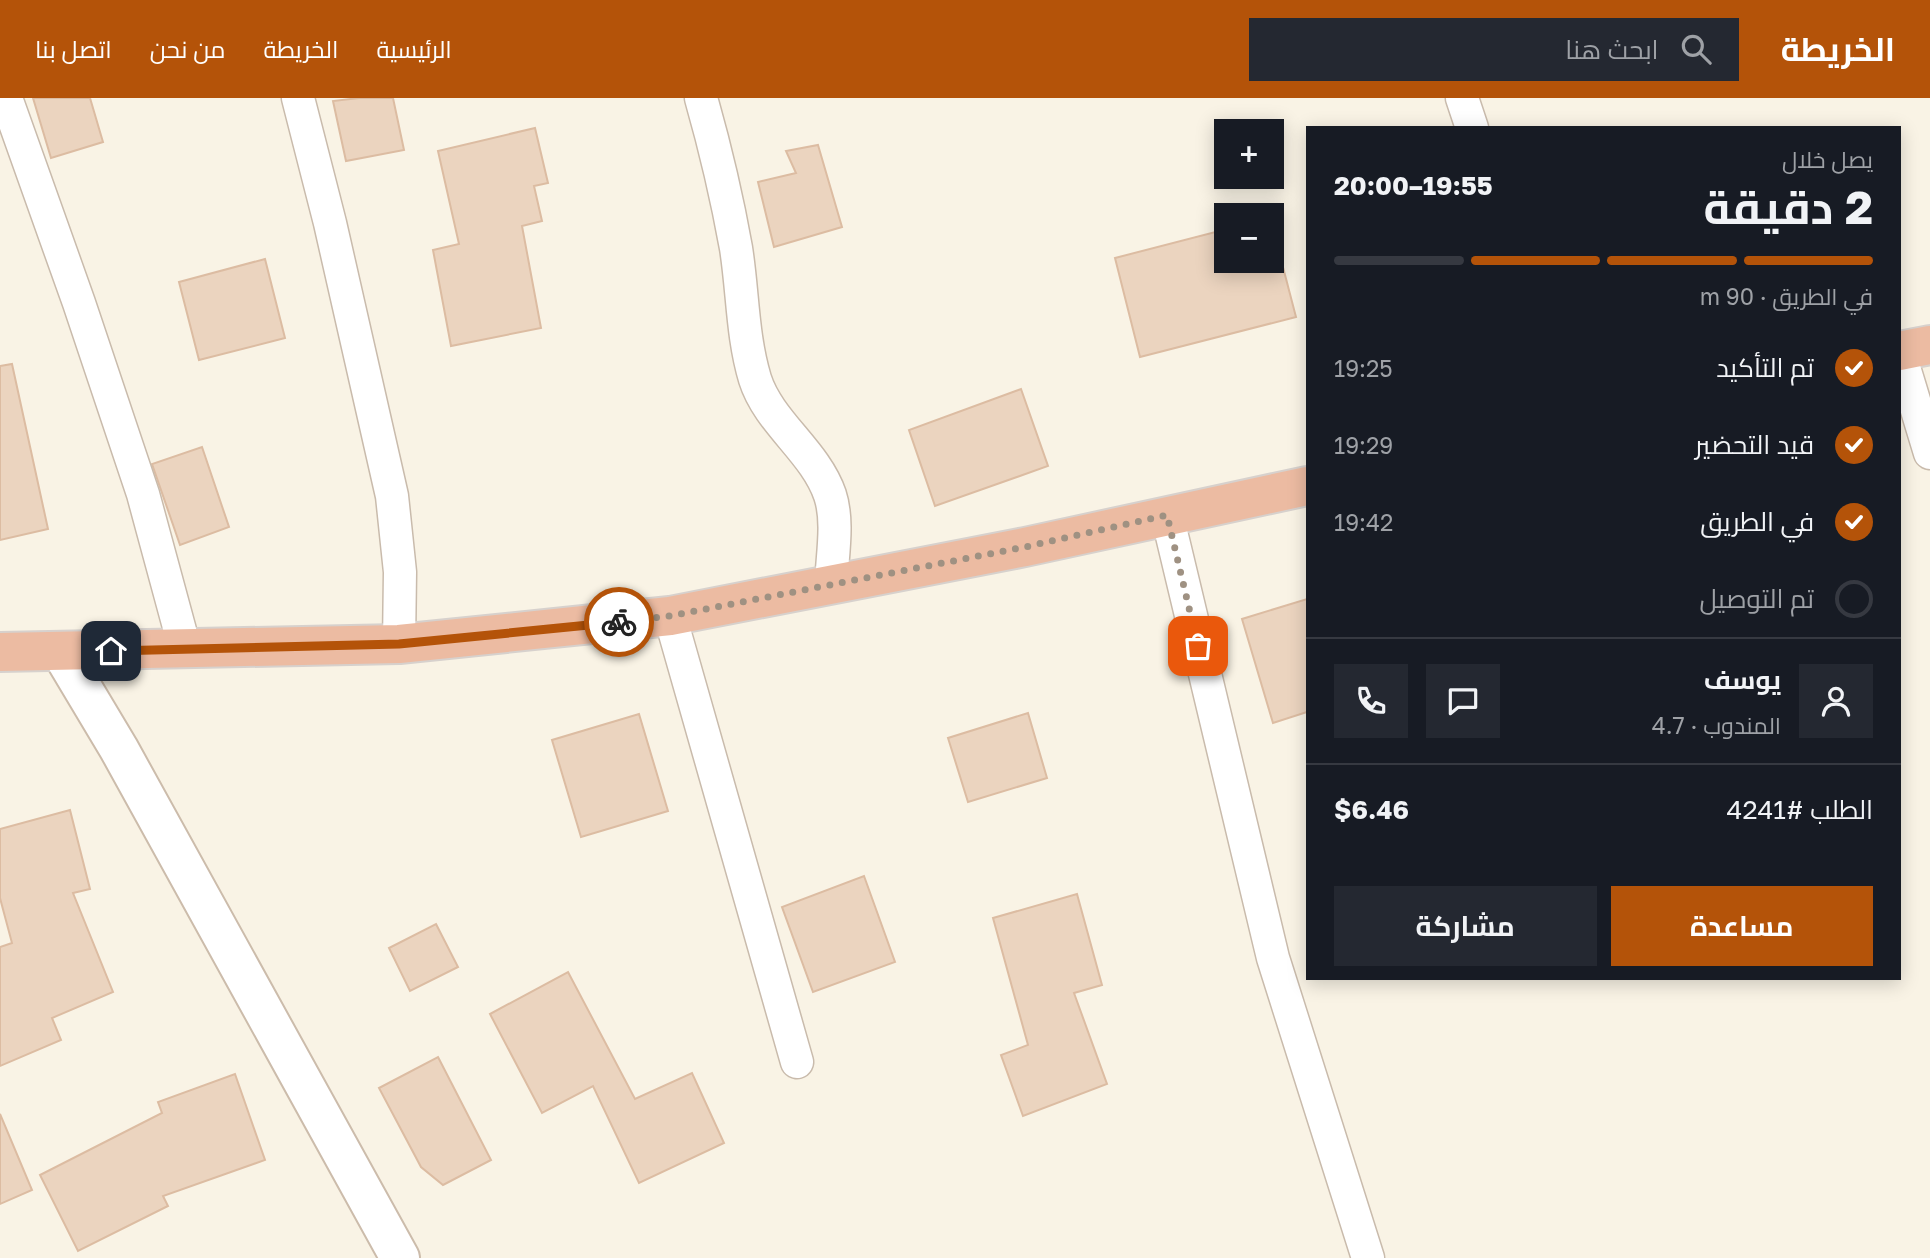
<!DOCTYPE html>
<html lang="ar">
<head>
<meta charset="utf-8">
<style>
	:root { --surface:#171b24; --page:#242831; --text:#f1f3f6; --muted:#9ea1a6; --line:#363941; --accent:#b45309 }
	body { margin:0; font-family:"Golos Text",Cairo,sans-serif; background:var(--page); color:var(--text); direction:rtl; height:100vh; display:flex; flex-direction:column; font-size:26px; white-space:nowrap }
	* { box-sizing:border-box; margin:0 }
	p { font-size:23px; color:var(--muted) }
	.icon { flex:none; width:38px; height:38px; fill:none; stroke:currentColor; stroke-width:2; stroke-linecap:round; stroke-linejoin:round }
	.map { position:relative; flex:1; overflow:hidden; direction:ltr }
	.sheet { position:absolute; left:1306px; top:28px; width:595px; height:854px; display:flex; flex-direction:column; background:var(--surface); border-radius:0px; box-shadow:0 4px 18px #0003; direction:rtl }
	.sheet>* { flex:none }
	.controls { position:absolute; left:1214px; top:21px; display:grid; gap:14px }
	.controls a { display:grid; place-items:center; width:70px; height:70px; border-radius:0px; background:var(--surface); box-shadow:0 4px 18px #0003; font-size:35px }
	.pin { position:absolute; display:grid; place-items:center; width:60px; height:60px; color:#fff; margin:-30px; border-radius:14px; box-shadow:0 4px 10px #0006 }
	.courier { position:absolute; display:grid; place-items:center; width:70px; height:70px; margin:-35px; border:5px solid #b45309; border-radius:50%; background:#fff; color:#222; box-shadow:0 2px 9px #0007 }
	.headline em { font-style:normal; font-weight:700 }
	.headline div { display:flex; flex-direction:column-reverse }
	.headline { display:flex; align-items:center; justify-content:space-between; height:119px; padding:0 28px }
	h1 { font-size:46px; font-weight:700; line-height:52px }
	.bar { display:grid; grid-template-columns:repeat(4,1fr); gap:10px 7px; align-content:center; height:84px; padding:0 28px }
	.bar i { height:9px; border-radius:5px; background:var(--line) }
	.bar .on { background:var(--accent) }
	.bar p { grid-column:span 4 }
	.line { display:flex; align-items:center; gap:18px; padding:0 28px; border-top:2px solid var(--line) }
	.line div { flex:1 }
	.round { display:grid; place-items:center; flex:none; width:74px; height:74px; border-radius:0px; background:var(--page) }
	ol { padding:0 28px; list-style:none }
	li { display:flex; align-items:center; gap:21px; height:77px }
	li p { margin-inline-start:auto }
	li .icon { padding:7px; border-radius:50%; background:var(--accent); color:#fff; stroke-width:4 }
	li:last-child { color:var(--muted) }
	li i { width:38px; height:38px; border:4px solid var(--line); border-radius:50% }
	.action { display:flex; gap:14px; margin-top:auto; padding:14px 28px }
	.action a { flex:1; height:80px; border-radius:0px; background:var(--accent); color:#fff; font-size:28px; font-weight:700; line-height:80px; text-align:center }
	.action a+a { background:var(--page); color:var(--text) }
	header { display:flex; align-items:center; gap:42px; box-sizing:border-box; height:98px; padding:0 35px; background:var(--accent); color:#fff }
	header strong { font-size:33px }
	nav { display:flex; gap:38px; margin-inline-start:auto; font-size:24px }
	.search { width:490px; height:63px; background:var(--page); display:flex; align-items:center; gap:18px; box-sizing:border-box; padding:0 24px; border-radius:0px; color:var(--muted); font-size:26px }
	.map>svg:first-child { display:block }
</style>
</head>
<body>
<header>
<strong>الخريطة</strong>
<div class="search"><svg class="icon" aria-label="search" viewBox="0 0 24 24"><circle cx="10" cy="10" r="6"/><path d="M15 15l6 6"/></svg>ابحث هنا</div>
<nav><a>الرئيسية</a><a>الخريطة</a><a>من نحن</a><a>اتصل بنا</a></nav>
</header>
<div class="map">
<svg width="1930" height="1160" viewBox="0 0 1930 1160">
	<rect width="100%" height="100%" fill="#f9f3e5"/>
	<g fill="#ebd4bf" stroke="#dcbca2" stroke-width="2">
		<polygon points="33,0 90,0 103,44 51,60"/>
		<polygon points="359,0 393,0 404,52 346,63 333,3"/>
		<polygon points="535,30 548,85 534,88 542,123 522,128 541,230 451,248 433,152 459,146 438,53"/>
		<polygon points="818,47 842,129 774,149 758,84 796,75 786,53"/>
		<polygon points="1272,127 1296,219 1140,259 1115,160 1227,131 1227,163 1272,163"/>
		<polygon points="265,161 285,240 199,262 179,184"/>
		<polygon points="12,266 48,431 0,442 0,268"/>
		<polygon points="1021,291 1048,368 935,408 909,332"/>
		<polygon points="202,349 229,429 180,447 152,366"/>
		<polygon points="1307,501 1307,614 1273,625 1242,521"/>
		<polygon points="1028,615 1047,680 968,704 948,640"/>
		<polygon points="639,616 668,713 581,739 552,642"/>
		<polygon points="70,712 90,791 73,795 113,894 52,920 61,942 0,968 0,849 12,845 0,800 0,731"/>
		<polygon points="864,778 895,864 813,894 782,809"/>
		<polygon points="1077,796 1102,887 1074,895 1107,986 1023,1018 1001,957 1028,947 993,820"/>
		<polygon points="436,826 458,869 410,893 389,850"/>
		<polygon points="568,874 635,1001 692,975 724,1045 639,1085 593,988 542,1015 490,916"/>
		<polygon points="438,959 491,1062 443,1087 421,1069 379,990"/>
		<polygon points="235,976 265,1062 163,1098 168,1108 78,1153 40,1077 162,1015 158,1004"/>
		<polygon points="0,1016 32,1092 0,1106"/>
	</g>
	<g fill="none" stroke-linecap="round" stroke-linejoin="round">
		<defs>
			<g id="street">
				<polyline points="6,0 79,205 143,396 185,551"/>
				<polyline points="298,0 330,125 392,398 400,474 399,546"/>
				<path d="M701,0C715,49 727,100 736,150C743,194 742,238 755,281C769,325 815,353 830,397C839,424 832,459 831,487"/>
				<polyline points="1462,0 1472,30"/>
				<polyline points="1899,253 1930,355"/>
				<polyline points="1167,417 1273,860 1368,1160"/>
				<polyline points="670,518 797,964"/>
			</g>
			<polyline id="secondary" points="61,554 119,651 400,1160"/>
			<g id="highway">
				<polyline points="1899,253 1930,247"/>
				<polyline points="0,554 399,546 670,518 1025,449 1307,388"/>
			</g>
		</defs>
		<use href="#street" stroke="#c9bbac" stroke-width="35"/>
		<use href="#secondary" stroke="#ccbcab" stroke-width="42"/>
		<use href="#highway" stroke="#d7d1cd" stroke-width="42"/>
		<use href="#street" stroke="#fff" stroke-width="32"/>
		<use href="#secondary" stroke="#fff" stroke-width="38"/>
		<use href="#highway" stroke="#ecbba2" stroke-width="38"/>
	</g>
	<g fill="none" stroke-linecap="round" stroke-linejoin="round">
		<polyline stroke="#9f9182" stroke-width="7" stroke-dasharray="0 12.6" points="619,524 670,518 1025,449 1167,417 1198,548"/>
		<polyline stroke="#b45309" stroke-width="9" points="111,553 399,546 619,524"/>
	</g>
</svg>
<div class="controls">
<a>+</a>
<a>−</a>
</div>
<div class="pin" style="left:1198px;top:548px;background:#ea580c"><svg class="icon" aria-label="bag" viewBox="0 0 24 24"><path d="M5 8h14l-1 12H6zM9 8a3 3 0 0 1 6 0"/></svg></div>
<div class="pin" style="left:111px;top:553px;background:#1f2937"><svg class="icon" aria-label="home" viewBox="0 0 24 24"><path d="M3 11l9-7 9 7M6 9v11h12V9"/></svg></div>
<div class="courier" style="left:619px;top:524px"><svg class="icon" aria-label="bike" viewBox="0 0 24 24"><circle cx="6" cy="16" r="4"/><circle cx="18" cy="16" r="4"/><path d="M6 16l4-8h5l3 8M10 8l3 8H6M13 5h3"/></svg></div>
<section class="sheet">
<div class="headline"><div><h1>2 دقيقة</h1><p>يصل خلال</p></div><em>19:55–20:00</em></div>
<div class="bar"><i class="on"></i><i class="on"></i><i class="on"></i><i></i><p>في الطريق · 90 m</p></div>
<ol>
<li><svg class="icon" aria-label="check" viewBox="0 0 24 24"><path d="M5 12l5 5 9-10"/></svg>تم التأكيد<p>19:25</p></li>
<li><svg class="icon" aria-label="check" viewBox="0 0 24 24"><path d="M5 12l5 5 9-10"/></svg>قيد التحضير<p>19:29</p></li>
<li><svg class="icon" aria-label="check" viewBox="0 0 24 24"><path d="M5 12l5 5 9-10"/></svg>في الطريق<p>19:42</p></li>
<li><i></i>تم التوصيل</li>
</ol>
<div class="line" style="height:126px"><a class="round"><svg class="icon" aria-label="person" viewBox="0 0 24 24"><circle cx="12" cy="8" r="4"/><path d="M4 21q1-7 8-7t8 7"/></svg></a><div><b>يوسف</b><p>المندوب · 4.7</p></div><a class="round"><svg class="icon" aria-label="chat" viewBox="0 0 24 24"><path d="M4 5h16v11H9l-5 4z"/></svg></a><a class="round"><svg class="icon" aria-label="phone" viewBox="0 0 24 24"><path d="M5 4h4l2 5-3 2q2 4 5 5l2-3 5 2v4C11 20 4 13 5 4z"/></svg></a></div>
<div class="line" style="height:91px"><div>الطلب #4241</div><b>$6.46</b></div>
<div class="action"><a>مساعدة</a><a>مشاركة</a></div>
</section>
</div>
</body>
</html>
